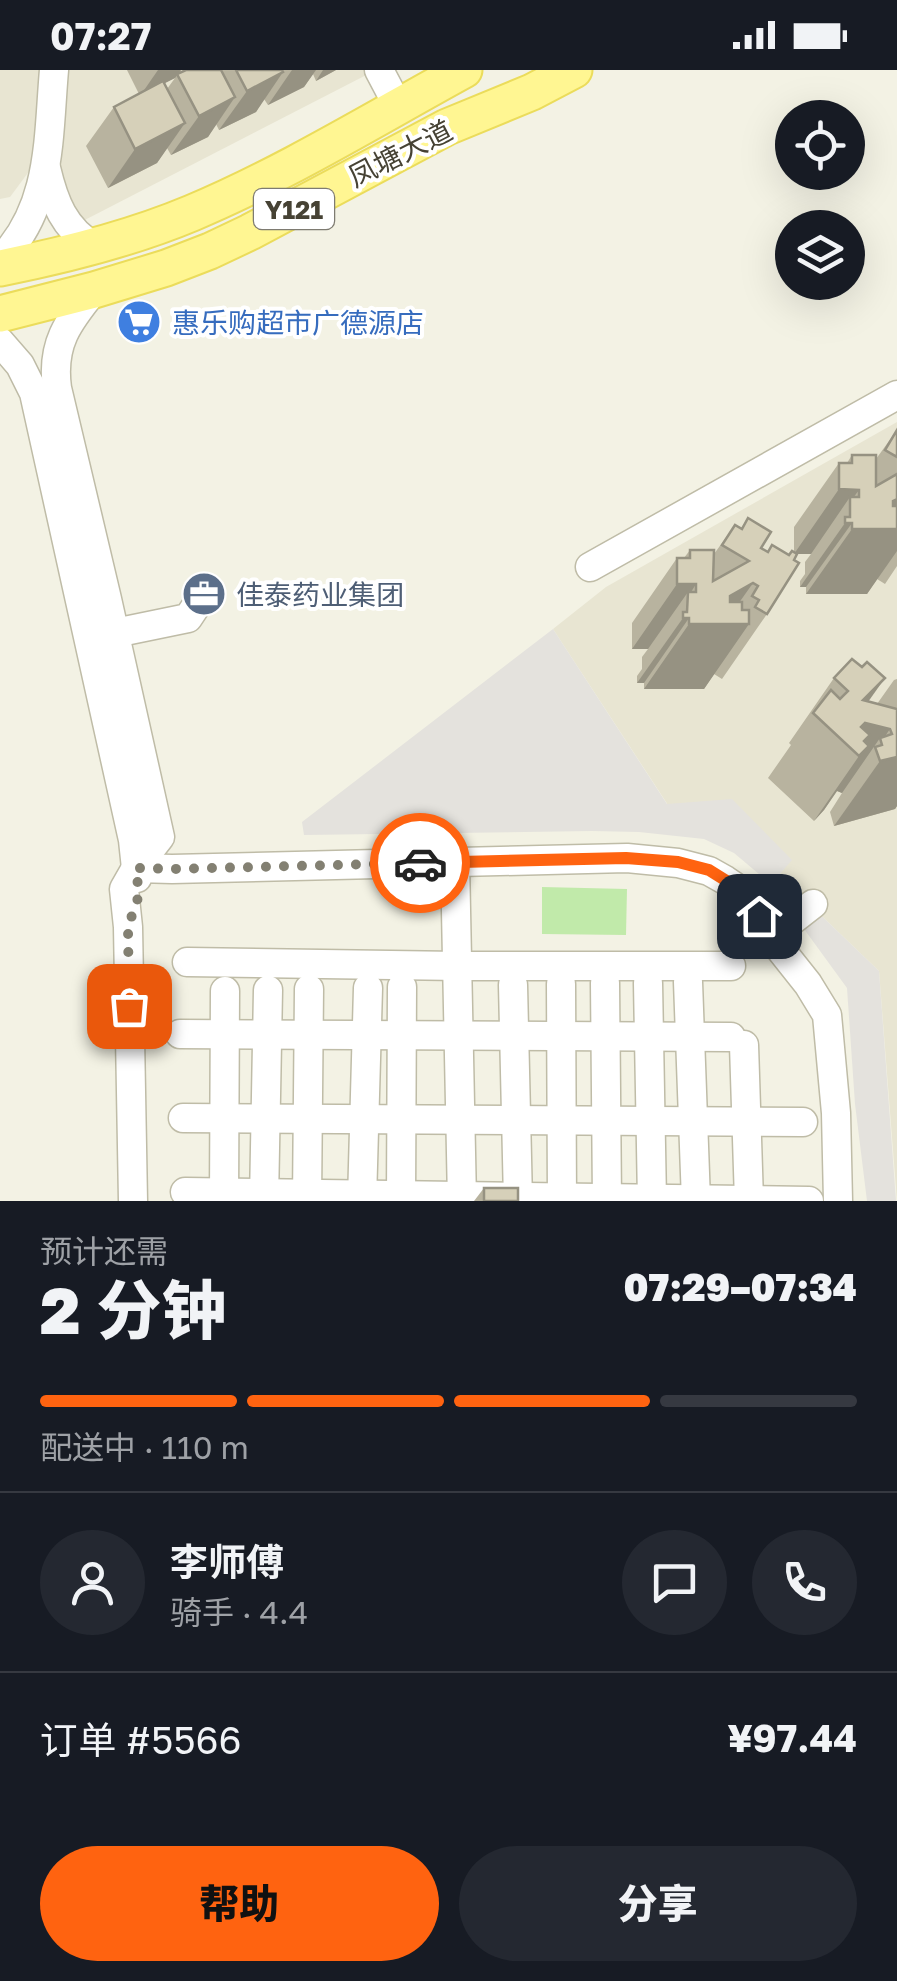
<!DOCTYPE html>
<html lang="zh">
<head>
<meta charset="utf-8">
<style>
	:root { --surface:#171b24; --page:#242831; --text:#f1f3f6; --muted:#9ea1a6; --line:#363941; --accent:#ff6310 }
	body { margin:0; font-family:"Golos Text","Noto Sans SC",sans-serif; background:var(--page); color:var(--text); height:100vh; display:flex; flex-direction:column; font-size:38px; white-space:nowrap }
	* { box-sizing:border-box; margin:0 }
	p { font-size:32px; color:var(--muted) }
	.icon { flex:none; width:55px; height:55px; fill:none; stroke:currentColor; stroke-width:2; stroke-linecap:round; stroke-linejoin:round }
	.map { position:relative; height:1131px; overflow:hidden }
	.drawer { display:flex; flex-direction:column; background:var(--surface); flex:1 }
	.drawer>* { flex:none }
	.controls { position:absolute; left:775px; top:30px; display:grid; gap:20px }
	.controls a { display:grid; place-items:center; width:90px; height:90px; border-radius:50%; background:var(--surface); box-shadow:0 10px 40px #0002; font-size:50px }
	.pin { position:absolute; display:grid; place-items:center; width:85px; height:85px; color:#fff; margin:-42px; border-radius:20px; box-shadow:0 5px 15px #0006 }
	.courier { position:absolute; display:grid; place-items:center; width:100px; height:100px; margin:-50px; border:8px solid #ff6310; border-radius:50%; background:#fff; color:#222; box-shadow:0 2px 12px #0007 }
	.summary em { font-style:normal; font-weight:800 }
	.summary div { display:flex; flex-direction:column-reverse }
	.summary { display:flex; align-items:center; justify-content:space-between; height:170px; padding:0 40px }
	h1 { font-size:65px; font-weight:800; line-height:75px }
	.bar { display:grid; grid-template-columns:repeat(4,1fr); gap:15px 10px; align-content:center; height:120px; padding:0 40px }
	.bar i { height:12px; border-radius:8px; background:var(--line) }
	.bar .current { background:var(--accent) }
	.bar p { grid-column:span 4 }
	.line { display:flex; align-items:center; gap:25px; padding:0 40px; border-top:2px solid var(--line) }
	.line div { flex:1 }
	.round { display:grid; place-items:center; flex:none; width:105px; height:105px; border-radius:52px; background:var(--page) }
	.button { display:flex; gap:20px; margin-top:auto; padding:20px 40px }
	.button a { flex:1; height:115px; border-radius:60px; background:var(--accent); color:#111; font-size:40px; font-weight:800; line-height:115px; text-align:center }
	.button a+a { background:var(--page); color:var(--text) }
	.status { display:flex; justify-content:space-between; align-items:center; height:70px; padding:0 50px; background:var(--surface); direction:ltr }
	.status svg { height:28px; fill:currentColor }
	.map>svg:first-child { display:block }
</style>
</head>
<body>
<div class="status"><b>07:27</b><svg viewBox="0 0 49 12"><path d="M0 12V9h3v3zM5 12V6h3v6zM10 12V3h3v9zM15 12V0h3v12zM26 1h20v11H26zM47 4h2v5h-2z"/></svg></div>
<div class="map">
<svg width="897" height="1131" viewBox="0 0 897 1131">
	<rect width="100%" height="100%" fill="#f3f2e4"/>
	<g fill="#e8e5d2">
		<polygon points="0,0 41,0 33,96 10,127 0,129"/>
		<polygon points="67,0 376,0 77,154 57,120"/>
		<polygon points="897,352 897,1131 879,901 779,805 791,790 668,735 553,559 606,517"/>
	</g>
	<polygon fill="#c1eaaa" points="542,817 627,819 626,865 542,864"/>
	<polygon fill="#e4e2dd" points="553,559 667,734 732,729 792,790 779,805 879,901 896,1131 867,1131 855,1034 847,918 772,815 734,783 704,769 639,762 592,761 304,765 302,752"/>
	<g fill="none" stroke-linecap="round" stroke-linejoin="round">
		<defs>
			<g id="minor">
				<polyline points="379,0 398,36"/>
				<path d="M46,98C54,132 64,159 95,177"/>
				<path d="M0,190C52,138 48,68 54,0"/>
				<path d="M94,220C68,252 51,274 57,318L107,529L160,767L136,798L124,819L128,857L133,1131"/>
				<polyline points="0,272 20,295 34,323 133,770 137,808"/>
				<polyline points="590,497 897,325"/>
				<polyline points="115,563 188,548 204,524"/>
				<polyline points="455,792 462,1131"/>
				<polyline points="136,798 172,799 627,788 678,793 709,801 725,810 747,825 781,880 808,914 827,945 836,1043 838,1131"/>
				<polyline points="772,866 813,834"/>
				<polyline points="187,892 459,896 731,896"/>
				<polyline points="688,912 696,1131"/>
				<polyline points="605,913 607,1131"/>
				<polyline points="648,913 652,1131"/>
				<polyline points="561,914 562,1131"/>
				<polyline points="513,915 518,1131"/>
				<polyline points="180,964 731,967"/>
				<polyline points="744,975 749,1131"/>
				<polyline points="183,1048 803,1052"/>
				<polyline points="185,1122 809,1131"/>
				<polyline points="224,1131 225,921"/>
				<polyline points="264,1131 268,920"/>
				<polyline points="307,1131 309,919"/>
				<polyline points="362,1131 368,918"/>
				<polyline points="401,1131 402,917"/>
			</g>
			<g id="major">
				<path d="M0,198C66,185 130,169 192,143C285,104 376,48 464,0"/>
				<polyline points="0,244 94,220 166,198 210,181 250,162 447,57 532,22 574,0"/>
			</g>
		</defs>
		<use href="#minor" stroke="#bfbca7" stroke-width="31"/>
		<use href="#major" stroke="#ebdc5b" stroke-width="39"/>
		<use href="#minor" stroke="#fff" stroke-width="28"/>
		<use href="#major" stroke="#fff692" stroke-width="35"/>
	</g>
	<g fill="#b8b39f" fill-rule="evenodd">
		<path d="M127,0H181L179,4L186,0H336L316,11L313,4L304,17L268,35L264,29L256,42L219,60L216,54L208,67L171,85L167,78L157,93L108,118L86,76L114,37L139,24ZM175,8L167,19L164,13Z"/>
		<polygon points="897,360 897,496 885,514 877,509 867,524 806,524 806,517 800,517 800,511 805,504 805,492 811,484 796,484 767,544 722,609 714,604 704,619 644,619 644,613 637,613 637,606 642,599 642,587 648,579 632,579 632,553 677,488 684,488 690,480 714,484 735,455 741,458 748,448 761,478 767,482 789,485 794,483 794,457 839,393 847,393 852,385 876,389"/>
		<polygon points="834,608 868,632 877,634 894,610 897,609 897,736 895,739 834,756 830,742 842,723 837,721 824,740 814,751 768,708 791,675 789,673"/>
		<polygon points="484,1118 518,1131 474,1131"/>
	</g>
	<g fill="#969282">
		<polygon points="158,0 181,0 175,8 140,26"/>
		<polygon points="292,0 316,0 304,17 268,35"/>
		<polygon points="323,0 336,0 316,11"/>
		<polygon points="283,2 256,42 219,60 247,21"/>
		<polygon points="235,27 208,67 171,85 199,46"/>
		<polygon points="185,53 157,93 108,118 135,79"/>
		<polygon points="839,419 859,420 850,432 850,427 811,484 794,484"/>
		<polygon points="897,429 897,481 867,524 806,524 852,459"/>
		<polygon points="845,453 852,453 806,517 800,517"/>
		<polygon points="753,513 724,554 749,554 704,619 644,619 689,554 730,526"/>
		<polygon points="677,514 696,514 688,527 688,522 648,579 632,579"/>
		<polygon points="683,548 689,548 644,613 637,613"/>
		<polygon points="885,608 841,670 863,630"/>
		<polygon points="865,653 890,659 881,672 880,668 842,723 837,721 824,740 814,751 859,686 848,676"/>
		<polygon points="897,672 897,736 895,739 834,756 880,691"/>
	</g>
	<g fill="#d6d0b9" stroke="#969282" stroke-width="2.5">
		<polygon points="186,0 221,0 235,27 199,46 177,4"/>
		<polygon points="236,0 282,0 283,2 247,21"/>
		<polygon points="163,11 185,53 135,79 114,37"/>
		<polygon points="897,360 897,387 885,380"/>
		<polygon points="852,385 876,385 876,416 897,404 897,429 893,431 893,436 897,436 897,459 852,459 852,453 845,453 845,447 850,447 850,427 859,427 859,420 839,419 839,393 852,393"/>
		<polygon points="748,448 771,462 761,478 768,482 772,475 789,485 792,481 797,484 794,490 799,493 767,544 755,537 759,530 752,526 758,516 753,513 730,526 730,532 742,532 742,540 749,540 749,554 689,554 689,548 683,548 683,542 687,542 688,522 696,522 696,514 677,514 677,488 690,488 690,480 714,480 713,511 749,491 722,475 735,455 742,459"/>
		<polygon points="852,589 862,597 867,592 885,608 863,630 897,639 897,687 880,691 875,677 882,675 880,668 892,664 890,659 865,653 861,657 870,665 864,671 869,676 859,686 813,643 831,620 840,629 848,621 834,608"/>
		<rect x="484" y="1118" width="34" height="13"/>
	</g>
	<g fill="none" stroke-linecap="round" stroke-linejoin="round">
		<polyline stroke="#838072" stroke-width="10" stroke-dasharray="0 18" points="129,936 128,857 139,825 136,798 172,799 420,793"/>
		<polyline stroke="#ff6310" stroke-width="12" points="420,793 626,788 678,792 709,800 725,810 747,825 759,846"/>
	</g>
	<defs>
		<symbol id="supermarket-disc" viewBox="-11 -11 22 22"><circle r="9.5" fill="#3f7fe0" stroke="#fff"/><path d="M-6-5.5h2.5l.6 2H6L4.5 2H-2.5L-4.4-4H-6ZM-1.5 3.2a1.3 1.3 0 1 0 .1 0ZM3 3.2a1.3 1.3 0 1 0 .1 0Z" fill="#fff"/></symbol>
		<symbol id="office-disc" viewBox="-11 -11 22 22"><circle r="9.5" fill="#5c6f8a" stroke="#fff"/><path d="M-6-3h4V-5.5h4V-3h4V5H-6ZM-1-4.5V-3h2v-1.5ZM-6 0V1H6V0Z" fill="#fff"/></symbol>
	</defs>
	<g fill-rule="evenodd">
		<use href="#supermarket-disc" x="114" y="227" width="50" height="50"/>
		<use href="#office-disc" x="179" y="499" width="50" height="50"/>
	</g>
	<g text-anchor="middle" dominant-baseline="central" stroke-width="8" stroke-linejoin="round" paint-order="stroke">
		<rect fill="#fff" stroke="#7e7b71" stroke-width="2.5" x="254" y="119" width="80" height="40" rx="8"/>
		<g font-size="25" font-weight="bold" fill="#464234">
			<text x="294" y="139">Y121</text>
		</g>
		<g font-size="28" fill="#464234" stroke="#fff">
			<text transform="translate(400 83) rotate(-27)">凤塘大道</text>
		</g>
		<g font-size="28" fill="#366cbe" stroke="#fff" text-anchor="start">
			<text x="172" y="252">惠乐购超市广德源店</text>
		</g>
		<g font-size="28" fill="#4e5e75" stroke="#fff" text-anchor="start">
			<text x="236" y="524">佳泰药业集团</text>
		</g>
	</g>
</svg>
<div class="controls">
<a><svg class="icon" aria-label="locate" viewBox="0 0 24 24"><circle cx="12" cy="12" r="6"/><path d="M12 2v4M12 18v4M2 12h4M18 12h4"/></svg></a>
<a><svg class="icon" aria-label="layers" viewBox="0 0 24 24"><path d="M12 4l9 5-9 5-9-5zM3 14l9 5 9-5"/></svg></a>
</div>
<div class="pin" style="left:129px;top:936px;background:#ea580c"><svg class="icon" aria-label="bag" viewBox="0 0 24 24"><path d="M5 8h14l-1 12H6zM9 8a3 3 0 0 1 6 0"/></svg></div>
<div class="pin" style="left:759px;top:846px;background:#1f2937"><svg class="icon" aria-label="home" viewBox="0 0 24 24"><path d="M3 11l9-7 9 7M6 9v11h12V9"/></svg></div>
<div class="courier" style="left:420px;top:793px"><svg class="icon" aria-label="car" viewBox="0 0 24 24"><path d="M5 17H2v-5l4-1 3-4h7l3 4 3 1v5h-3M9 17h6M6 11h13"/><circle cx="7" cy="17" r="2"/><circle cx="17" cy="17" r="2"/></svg></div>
</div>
<section class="drawer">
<div class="summary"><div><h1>2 分钟</h1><p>预计还需</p></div><em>07:29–07:34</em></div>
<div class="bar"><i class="current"></i><i class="current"></i><i class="current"></i><i></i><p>配送中 · 110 m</p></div>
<div class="line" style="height:180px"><a class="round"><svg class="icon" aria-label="person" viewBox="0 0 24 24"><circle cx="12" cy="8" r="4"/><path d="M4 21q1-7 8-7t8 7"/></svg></a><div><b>李师傅</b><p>骑手 · 4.4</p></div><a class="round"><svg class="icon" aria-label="chat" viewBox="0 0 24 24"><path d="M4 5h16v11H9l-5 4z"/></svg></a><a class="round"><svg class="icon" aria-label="phone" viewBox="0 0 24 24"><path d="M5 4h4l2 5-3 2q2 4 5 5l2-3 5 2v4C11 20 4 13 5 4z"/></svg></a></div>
<div class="line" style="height:130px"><div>订单 #5566</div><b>¥97.44</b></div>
<div class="button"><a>帮助</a><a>分享</a></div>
</section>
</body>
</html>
